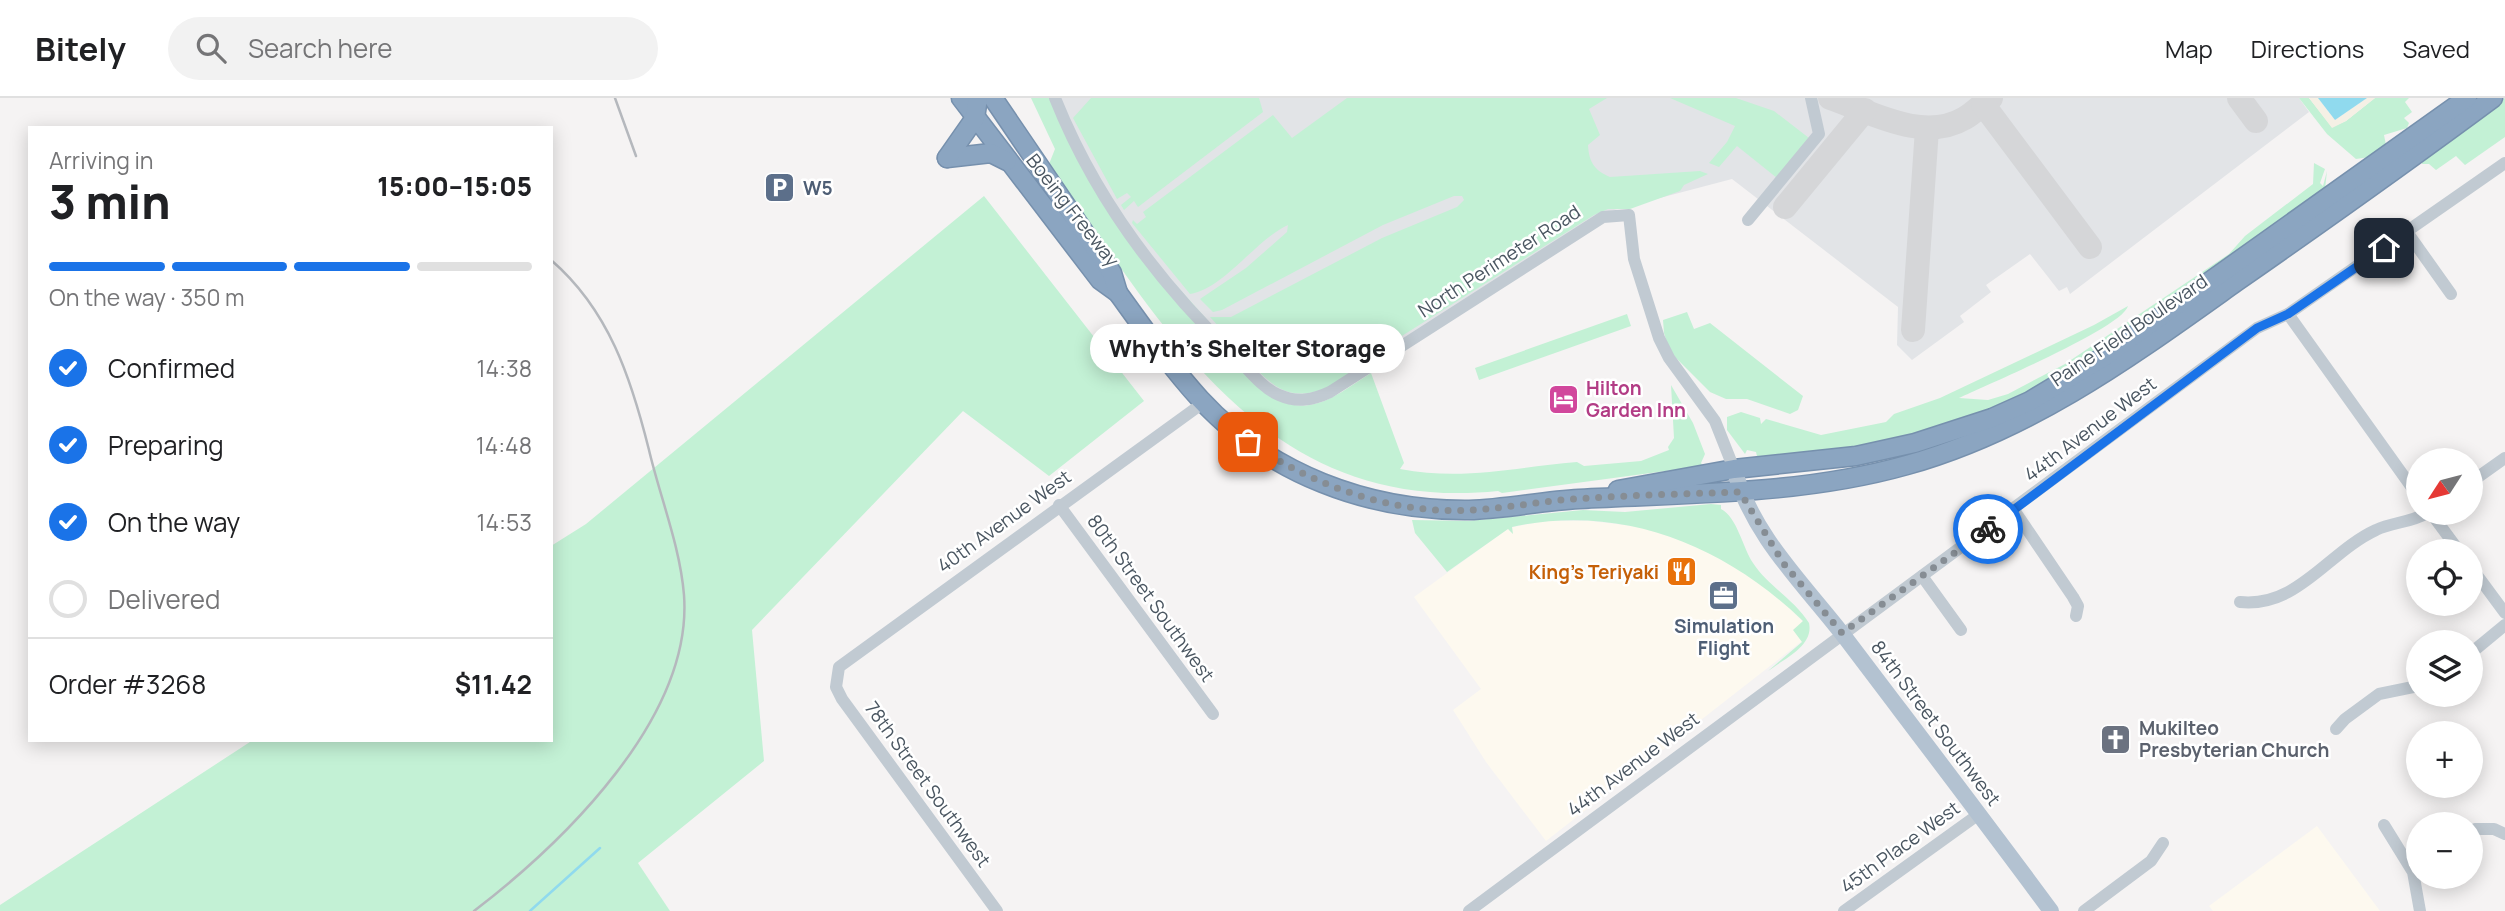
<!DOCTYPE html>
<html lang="en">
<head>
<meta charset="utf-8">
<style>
	:root { --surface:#fff; --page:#f2f2f2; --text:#202124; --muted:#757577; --line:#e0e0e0; --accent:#1a73e8 }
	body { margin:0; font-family:Manrope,sans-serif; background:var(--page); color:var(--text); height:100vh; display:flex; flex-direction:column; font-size:26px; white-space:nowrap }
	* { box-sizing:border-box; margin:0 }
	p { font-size:23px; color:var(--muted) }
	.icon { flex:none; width:38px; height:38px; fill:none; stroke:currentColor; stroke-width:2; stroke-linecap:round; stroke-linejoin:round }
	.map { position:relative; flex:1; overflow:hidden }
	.panel { position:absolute; left:28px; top:28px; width:525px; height:616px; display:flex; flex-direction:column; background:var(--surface); border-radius:0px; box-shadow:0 4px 18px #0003 }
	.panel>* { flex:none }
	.needle { width:46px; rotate:234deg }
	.controls { position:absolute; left:2406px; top:350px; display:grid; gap:14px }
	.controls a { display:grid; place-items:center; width:77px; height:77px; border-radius:50%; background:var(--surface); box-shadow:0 4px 18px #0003; font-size:35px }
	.pin { position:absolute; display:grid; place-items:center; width:60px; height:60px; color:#fff; margin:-30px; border-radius:14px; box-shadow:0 4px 10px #0006 }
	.courier { position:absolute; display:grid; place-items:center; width:70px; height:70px; margin:-35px; border:5px solid #1a73e8; border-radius:50%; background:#fff; color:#222; box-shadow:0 2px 9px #0007 }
	.bubble { position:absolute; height:49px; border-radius:24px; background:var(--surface); box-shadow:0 4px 18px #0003; font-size:23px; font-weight:800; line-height:49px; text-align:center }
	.overview em { font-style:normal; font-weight:800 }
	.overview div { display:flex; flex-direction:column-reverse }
	.overview { display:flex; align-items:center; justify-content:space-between; height:119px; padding:0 21px }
	h1 { font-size:46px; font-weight:800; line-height:52px }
	.bar { display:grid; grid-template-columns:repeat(4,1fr); gap:10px 7px; align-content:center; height:84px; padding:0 21px }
	.bar i { height:9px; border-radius:5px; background:var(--line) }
	.bar .current { background:var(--accent) }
	.bar p { grid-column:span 4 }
	.line { display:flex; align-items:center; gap:18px; padding:0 21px; border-top:2px solid var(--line) }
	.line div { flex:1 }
	ol { padding:0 21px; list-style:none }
	li { display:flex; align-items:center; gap:21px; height:77px }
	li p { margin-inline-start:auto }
	li .icon { padding:7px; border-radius:50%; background:var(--accent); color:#fff; stroke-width:4 }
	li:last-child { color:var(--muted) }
	li i { width:38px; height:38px; border:4px solid var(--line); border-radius:50% }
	header { display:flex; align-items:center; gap:42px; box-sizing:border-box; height:98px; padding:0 35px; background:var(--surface); border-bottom:2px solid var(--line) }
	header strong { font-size:33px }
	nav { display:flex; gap:38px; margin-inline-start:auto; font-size:24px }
	.search { width:490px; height:63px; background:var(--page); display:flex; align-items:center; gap:18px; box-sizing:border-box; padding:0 24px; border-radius:38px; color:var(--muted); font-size:26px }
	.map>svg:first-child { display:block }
</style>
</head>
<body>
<header>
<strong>Bitely</strong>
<div class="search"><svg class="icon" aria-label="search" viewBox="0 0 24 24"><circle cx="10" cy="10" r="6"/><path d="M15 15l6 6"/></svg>Search here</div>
<nav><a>Map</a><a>Directions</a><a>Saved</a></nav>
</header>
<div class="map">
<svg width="2505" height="813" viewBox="0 0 2505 813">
	<rect width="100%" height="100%" fill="#f5f3f3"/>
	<g fill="#fdf9ef">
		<polygon points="1544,423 1590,423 1642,429 1691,446 1736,465 1773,493 1802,523 1802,543 1546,743 1486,664 1453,612 1481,591 1414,499 1509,430"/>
		<polygon points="2317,728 2380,813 2213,813 2209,808"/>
	</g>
	<polygon fill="#e2e4e7" points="1055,0 2299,0 2309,14 2070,196 2067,189 2059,193 2030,156 1986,187 1991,194 1960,218 1964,224 1912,262 1897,247 1898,209 1732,81 1595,117 1317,300 1277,296 1226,250 1121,123"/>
	<g fill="#c3f1d5">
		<path d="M1031,0H1051L1106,109L1280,303C1315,318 1342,293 1371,275L1404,365L1400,371C1465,383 1514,369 1577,364L1584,368L1641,363L1669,352L1668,349L1674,340L1671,287L1693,325L1705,356L1701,365L1703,368L1502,395L1498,393C1264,417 1165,231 1049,66L1055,51Z"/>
		<polygon points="1091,0 1259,0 1263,14 1138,109 1134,103 1124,112 1121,107 1131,99 1127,95 1117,101 1073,20"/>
		<path d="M1347,0H1607L1589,11L1600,37L1588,47C1589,64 1594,72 1610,79L1700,73L1708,76L1684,87L1680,93L1630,111H1608L1594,117L1397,241L1396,245C1366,265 1319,310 1281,291C1261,280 1246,259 1230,243L1253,256L1230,241L1210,219H1231L1382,140L1457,109L1464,102L1462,98H1454L1383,127L1222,212L1213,214L1200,201L1246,170L1287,134L1288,127C1255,142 1225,190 1190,196L1132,125L1133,122L1137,126L1146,119L1143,114L1273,17L1292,40Z"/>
		<polygon points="1670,0 1736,0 1774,13 1809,40 1777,80 1737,48 1719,69 1709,65 1727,44 1735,28"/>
		<polygon points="2299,0 2309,0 2332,29 2346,23 2375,0 2409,0 2405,4 2412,14 2404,20 2409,25 2407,30 2384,37 2386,47 2370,59 2356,61 2327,36"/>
		<polygon points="2505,0 2505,39 2465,67 2456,58 2436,72 2429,66 2422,66 2423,60"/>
		<path d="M2314,65L2325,71L2320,85L2323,88L2327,73L2325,91L2103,251L2041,289L1993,312L1895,343L1809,357L1757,358L1756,354L1747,352L1745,356L1727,332V319L1741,314L1760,320L1761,326L1766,321L1821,337L1886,324L1894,316L1940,300L2094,227L2128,208C2122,230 1986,287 1959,300L1988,302L2008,296L2065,266L2229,156L2245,138L2313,86Z"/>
		<polygon points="984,98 1144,303 1049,378 963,313 752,532 764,663 638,765 670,813 0,813 0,807 253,642 551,642 551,448 586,426"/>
		<polygon points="1687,214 1694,231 1710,225 1803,298 1798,312 1790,316 1747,301 1726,301 1710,294 1670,254 1664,235 1663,222"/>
		<polygon points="1627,216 1631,228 1479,282 1475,270"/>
		<path d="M1711,406L1721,407V411C1737,419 1742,448 1753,465C1768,488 1794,501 1809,525C1814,548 1784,561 1768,573L1802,544L1793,532L1803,523C1724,447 1621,405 1512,429L1513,436L1508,431L1447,474L1415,435L1412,422L1468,423L1583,412L1625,414Z"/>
	</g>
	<polygon fill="#f5f0e5" points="2309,0 2318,0 2335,22 2367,0 2375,0 2346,23 2332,30"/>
	<polygon fill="#90daee" points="2318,0 2367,0 2335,22"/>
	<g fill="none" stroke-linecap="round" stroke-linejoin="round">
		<polyline stroke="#90daee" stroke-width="2.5" points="530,813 600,750"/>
		<g stroke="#d5d6d8" stroke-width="24">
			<path d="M1830,0C1871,14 1923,45 1965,20C1974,15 1982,6 1991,0"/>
			<polyline points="2239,0 2256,23"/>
			<polyline points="1983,6 2090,149"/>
			<polyline points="1785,109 1865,12"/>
			<polyline points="1913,232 1927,31"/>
		</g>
		<defs>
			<g id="highway">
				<path d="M961,0L1100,182L1118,195C1144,231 1170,268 1200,301C1269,376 1368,413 1469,412C1505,411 1542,403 1579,401C1688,395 1801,397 1907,367C2032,332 2132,258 2236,184C2322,124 2408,63 2493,0"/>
				<polyline points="993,0 1112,175 1118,195"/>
				<polyline points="947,60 991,55 1007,63"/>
				<polyline points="947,60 975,20 978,0"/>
				<polyline points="1618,392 1734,371 1856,358 1915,345 1992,320 2030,303 2105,258 2467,0"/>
			</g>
		</defs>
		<use href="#highway" stroke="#7690ad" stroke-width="21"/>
		<g stroke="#c1cad2" stroke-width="12">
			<path d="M1055,0C1094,98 1159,185 1235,258C1248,271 1262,290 1279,297C1297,305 1313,302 1330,294L1603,119L1629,117L1634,161L1659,240L1669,260L1715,323L1734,371"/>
			<polyline points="1748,122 1819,36 1811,0"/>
			<polyline points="2407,134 2451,196"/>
			<polyline points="2288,216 2418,398"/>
			<polyline points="2471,384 2505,360"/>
			<polyline points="1059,407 1213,616"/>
			<polyline points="2014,412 2073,499 2078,508 2076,518"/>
			<polyline points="2431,415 2459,453"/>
			<polyline points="2471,469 2505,515"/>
			<polyline points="1922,478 1961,532"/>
			<path d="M2240,504C2298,510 2328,454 2376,432C2392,424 2410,425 2427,415"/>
			<polyline points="2471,555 2505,527"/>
			<polyline points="2336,631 2345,621 2379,596 2418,588"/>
			<polyline points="2384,727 2413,774 2420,813"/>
			<polyline points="2475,731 2494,731 2505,736"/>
			<polyline points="997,813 842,601 836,589 839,569 1203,305"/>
			<polyline points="1469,813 2257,230 2288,216 2505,65"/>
			<polyline points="1844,813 1979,716"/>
			<polyline points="2084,813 2151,763 2163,745"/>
		</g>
		<path stroke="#b3c2d1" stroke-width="16" d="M1734,371C1753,439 1805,487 1847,542C1915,632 1984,722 2051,813"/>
		<use href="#highway" stroke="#8ba5c1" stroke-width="18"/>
		<g stroke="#b5b8bd" stroke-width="2.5">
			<polyline points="615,0 636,58"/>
			<path d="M474,813C564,744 693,619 684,497C680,448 660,399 649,352C631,280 609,212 551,162"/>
		</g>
	</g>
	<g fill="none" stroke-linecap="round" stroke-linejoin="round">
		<path stroke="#868d94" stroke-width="7" stroke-dasharray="0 12.6" d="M1248,344C1315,388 1392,417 1474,412C1508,410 1541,403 1575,401C1630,397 1686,396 1740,394L1784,466L1842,535L1988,431"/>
		<polyline stroke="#1a73e8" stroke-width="9" points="1988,431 2257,230 2288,216 2384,150"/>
	</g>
	<defs>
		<symbol id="parking-square" viewBox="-11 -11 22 22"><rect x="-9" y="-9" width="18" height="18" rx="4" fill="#5c6f8a" stroke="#fff"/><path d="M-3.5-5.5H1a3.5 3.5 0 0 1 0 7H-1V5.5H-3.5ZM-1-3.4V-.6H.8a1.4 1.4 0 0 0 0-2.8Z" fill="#fff"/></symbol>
		<symbol id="hotel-square" viewBox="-11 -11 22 22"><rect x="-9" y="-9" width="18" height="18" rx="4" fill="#d1479c" stroke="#fff"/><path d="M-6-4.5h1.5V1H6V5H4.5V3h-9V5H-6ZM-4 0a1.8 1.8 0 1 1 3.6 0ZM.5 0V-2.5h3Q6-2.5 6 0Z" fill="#fff"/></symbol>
		<symbol id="restaurant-square" viewBox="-11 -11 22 22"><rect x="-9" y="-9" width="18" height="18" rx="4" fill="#e8710a" stroke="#fff"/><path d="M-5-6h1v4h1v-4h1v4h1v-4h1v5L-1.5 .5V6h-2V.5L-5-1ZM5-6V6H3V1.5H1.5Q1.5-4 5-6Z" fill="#fff"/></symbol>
		<symbol id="office-square" viewBox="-11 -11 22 22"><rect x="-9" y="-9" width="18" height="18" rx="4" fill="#5c6f8a" stroke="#fff"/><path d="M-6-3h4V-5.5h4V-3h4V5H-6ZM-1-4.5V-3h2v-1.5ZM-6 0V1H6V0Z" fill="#fff"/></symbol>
		<symbol id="church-square" viewBox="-11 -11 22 22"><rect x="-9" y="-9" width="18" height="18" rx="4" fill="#6b7280" stroke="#fff"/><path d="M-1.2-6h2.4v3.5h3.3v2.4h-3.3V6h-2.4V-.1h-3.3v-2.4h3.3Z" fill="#fff"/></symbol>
	</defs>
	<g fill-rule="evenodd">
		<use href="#parking-square" x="762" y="72" width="35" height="35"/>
		<use href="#hotel-square" x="1546" y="284" width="35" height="35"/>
		<use href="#restaurant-square" x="1664" y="456" width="35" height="35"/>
		<use href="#office-square" x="1706" y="480" width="35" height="35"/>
		<use href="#church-square" x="2098" y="624" width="35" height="35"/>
	</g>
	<g text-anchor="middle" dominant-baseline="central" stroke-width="5" stroke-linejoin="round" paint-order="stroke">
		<g font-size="19" font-weight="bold" fill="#4e5e75" stroke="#fff" text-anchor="start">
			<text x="803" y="90">W5</text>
			<text x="1724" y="528" text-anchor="middle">Simulation<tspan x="1724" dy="22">Flight</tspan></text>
		</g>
		<g font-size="19" fill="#4a5661" stroke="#fff">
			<text transform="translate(1073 112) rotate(52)">Boeing Freeway</text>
			<text transform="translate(1499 163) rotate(-33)">North Perimeter Road</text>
			<text transform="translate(2129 232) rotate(-34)">Paine Field Boulevard</text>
			<text transform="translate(2090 331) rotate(-37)">44th Avenue West</text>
			<text transform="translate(1004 423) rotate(-36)">40th Avenue West</text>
			<text transform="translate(1151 500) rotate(54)">80th Street Southwest</text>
			<text transform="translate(1936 625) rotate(53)">84th Street Southwest</text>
			<text transform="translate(1633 666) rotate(-37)">44th Avenue West</text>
			<text transform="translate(928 686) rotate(54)">78th Street Southwest</text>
			<text transform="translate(1900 749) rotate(-36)">45th Place West</text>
		</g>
		<g font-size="19" font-weight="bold" fill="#b23c85" stroke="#fff" text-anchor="start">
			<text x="1586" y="290">Hilton<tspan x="1586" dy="22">Garden Inn</tspan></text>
		</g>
		<g font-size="19" font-weight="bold" fill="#c56008" stroke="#fff" text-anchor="end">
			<text x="1659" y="474">King's Teriyaki</text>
		</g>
		<g font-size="19" font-weight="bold" fill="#5b616d" stroke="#fff" text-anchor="start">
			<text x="2139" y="630">Mukilteo<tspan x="2139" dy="22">Presbyterian Church</tspan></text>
		</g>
	</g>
</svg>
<div class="controls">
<a><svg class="needle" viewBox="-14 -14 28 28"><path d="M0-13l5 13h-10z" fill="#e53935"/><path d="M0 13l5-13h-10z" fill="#757577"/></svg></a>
<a><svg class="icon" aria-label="locate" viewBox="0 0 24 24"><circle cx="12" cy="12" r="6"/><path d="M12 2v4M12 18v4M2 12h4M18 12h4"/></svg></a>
<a><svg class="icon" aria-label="layers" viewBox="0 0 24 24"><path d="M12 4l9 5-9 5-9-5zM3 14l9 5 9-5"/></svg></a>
<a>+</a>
<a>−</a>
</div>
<div class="pin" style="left:1248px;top:344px;background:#ea580c"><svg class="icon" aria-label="bag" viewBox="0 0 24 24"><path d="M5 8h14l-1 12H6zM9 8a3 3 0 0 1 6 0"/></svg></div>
<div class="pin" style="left:2384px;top:150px;background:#1f2937"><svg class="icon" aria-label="home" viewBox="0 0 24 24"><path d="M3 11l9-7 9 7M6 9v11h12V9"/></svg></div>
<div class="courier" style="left:1988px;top:431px"><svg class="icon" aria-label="bike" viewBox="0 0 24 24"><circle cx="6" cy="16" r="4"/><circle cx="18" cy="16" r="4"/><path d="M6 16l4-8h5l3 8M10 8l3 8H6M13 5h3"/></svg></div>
<div class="bubble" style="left:1090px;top:226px;width:315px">Whyth's Shelter Storage</div>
<section class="panel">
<div class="overview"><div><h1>3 min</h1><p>Arriving in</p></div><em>15:00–15:05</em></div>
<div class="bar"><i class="current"></i><i class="current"></i><i class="current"></i><i></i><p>On the way · 350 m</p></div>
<ol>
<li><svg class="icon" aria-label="check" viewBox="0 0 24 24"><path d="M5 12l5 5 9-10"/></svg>Confirmed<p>14:38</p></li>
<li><svg class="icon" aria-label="check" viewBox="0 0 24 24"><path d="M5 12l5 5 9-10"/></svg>Preparing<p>14:48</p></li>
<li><svg class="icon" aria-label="check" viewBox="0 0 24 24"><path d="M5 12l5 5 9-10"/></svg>On the way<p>14:53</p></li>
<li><i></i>Delivered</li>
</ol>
<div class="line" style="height:91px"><div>Order #3268</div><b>$11.42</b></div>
</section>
</div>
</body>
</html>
